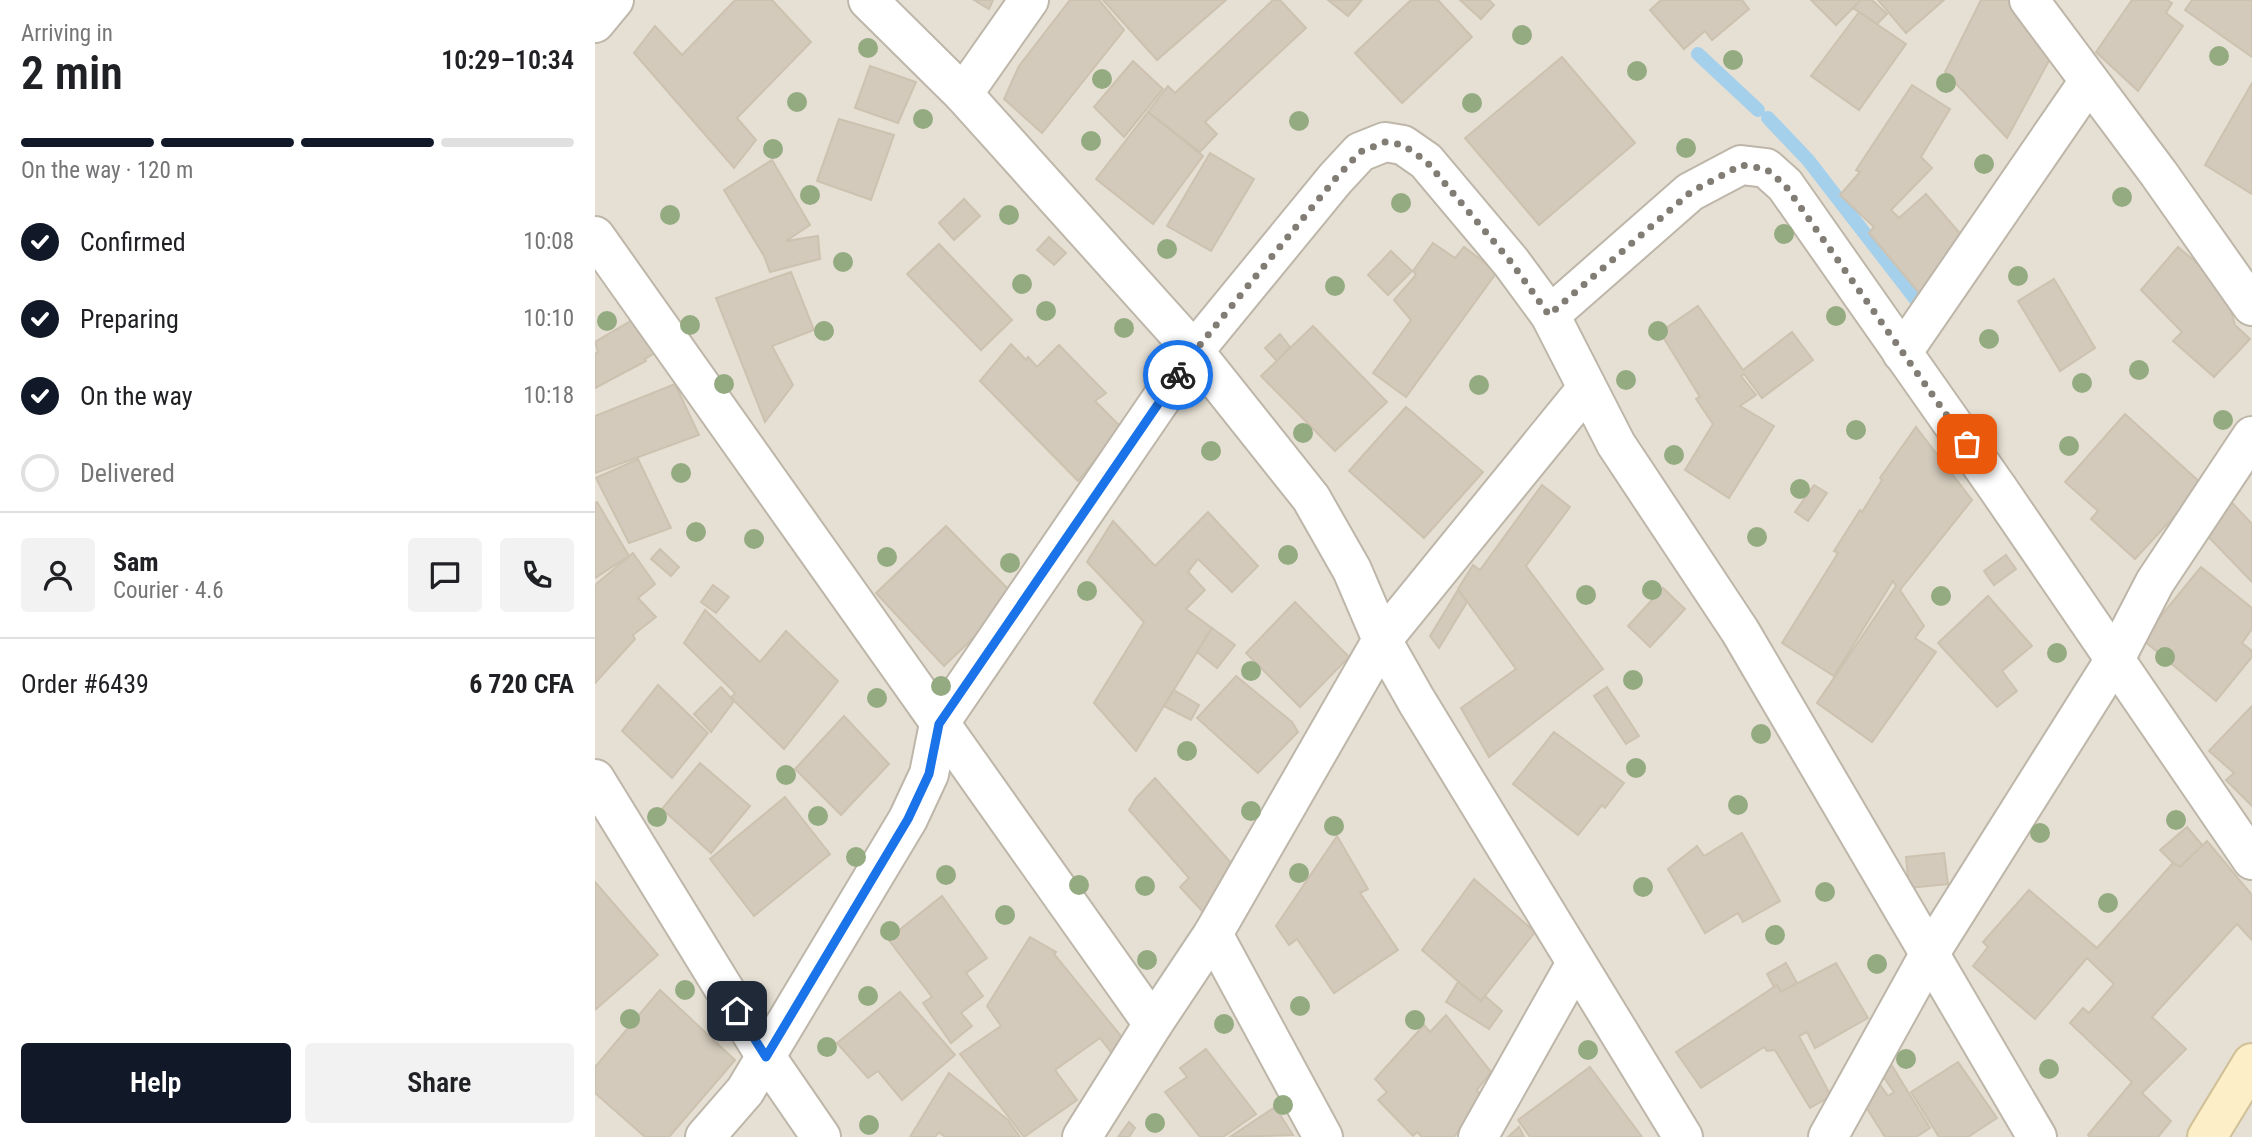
<!DOCTYPE html>
<html lang="en">
<head>
<meta charset="utf-8">
<style>
	:root { --surface:#fff; --page:#f2f2f2; --text:#202124; --muted:#757577; --line:#e0e0e0; --accent:#111827 }
	body { margin:0; font-family:"Roboto Condensed",sans-serif; background:var(--page); color:var(--text); height:100vh; display:flex; flex-direction:column; font-size:26px; white-space:nowrap }
	* { box-sizing:border-box; margin:0 }
	p { font-size:23px; color:var(--muted) }
	.icon { flex:none; width:38px; height:38px; fill:none; stroke:currentColor; stroke-width:2; stroke-linecap:round; stroke-linejoin:round }
	.map { position:relative; flex:1; overflow:hidden }
	.details { display:flex; flex-direction:column; background:var(--surface); width:595px }
	.details>* { flex:none }
	.pin { position:absolute; display:grid; place-items:center; width:60px; height:60px; color:#fff; margin:-30px; border-radius:14px; box-shadow:0 4px 10px #0006 }
	.courier { position:absolute; display:grid; place-items:center; width:70px; height:70px; margin:-35px; border:5px solid #1a73e8; border-radius:50%; background:#fff; color:#222; box-shadow:0 2px 9px #0007 }
	.overview em { font-style:normal; font-weight:600 }
	.overview div { display:flex; flex-direction:column-reverse }
	.overview { display:flex; align-items:center; justify-content:space-between; height:119px; padding:0 21px }
	h1 { font-size:46px; font-weight:600; line-height:52px }
	.bar { display:grid; grid-template-columns:repeat(4,1fr); gap:10px 7px; align-content:center; height:84px; padding:0 21px }
	.bar i { height:9px; border-radius:5px; background:var(--line) }
	.bar .active { background:var(--accent) }
	.bar p { grid-column:span 4 }
	.line { display:flex; align-items:center; gap:18px; padding:0 21px; border-top:2px solid var(--line) }
	.line div { flex:1 }
	.round { display:grid; place-items:center; flex:none; width:74px; height:74px; border-radius:7px; background:var(--page) }
	ol { padding:0 21px; list-style:none }
	li { display:flex; align-items:center; gap:21px; height:77px }
	li p { margin-inline-start:auto }
	li .icon { padding:7px; border-radius:50%; background:var(--accent); color:#fff; stroke-width:4 }
	li:last-child { color:var(--muted) }
	li i { width:38px; height:38px; border:4px solid var(--line); border-radius:50% }
	.action { display:flex; gap:14px; margin-top:auto; padding:14px 21px }
	.action a { flex:1; height:80px; border-radius:7px; background:var(--accent); color:#fff; font-size:28px; font-weight:600; line-height:80px; text-align:center }
	.action a+a { background:var(--page); color:var(--text) }
	main { display:flex; flex:1; min-height:0 }
	.map>svg:first-child { display:block }
</style>
</head>
<body>
<main>
<section class="details">
<div class="overview"><div><h1>2 min</h1><p>Arriving in</p></div><em>10:29–10:34</em></div>
<div class="bar"><i class="active"></i><i class="active"></i><i class="active"></i><i></i><p>On the way · 120 m</p></div>
<ol>
<li><svg class="icon" aria-label="check" viewBox="0 0 24 24"><path d="M5 12l5 5 9-10"/></svg>Confirmed<p>10:08</p></li>
<li><svg class="icon" aria-label="check" viewBox="0 0 24 24"><path d="M5 12l5 5 9-10"/></svg>Preparing<p>10:10</p></li>
<li><svg class="icon" aria-label="check" viewBox="0 0 24 24"><path d="M5 12l5 5 9-10"/></svg>On the way<p>10:18</p></li>
<li><i></i>Delivered</li>
</ol>
<div class="line" style="height:126px"><a class="round"><svg class="icon" aria-label="person" viewBox="0 0 24 24"><circle cx="12" cy="8" r="4"/><path d="M4 21q1-7 8-7t8 7"/></svg></a><div><b>Sam</b><p>Courier · 4.6</p></div><a class="round"><svg class="icon" aria-label="chat" viewBox="0 0 24 24"><path d="M4 5h16v11H9l-5 4z"/></svg></a><a class="round"><svg class="icon" aria-label="phone" viewBox="0 0 24 24"><path d="M5 4h4l2 5-3 2q2 4 5 5l2-3 5 2v4C11 20 4 13 5 4z"/></svg></a></div>
<div class="line" style="height:91px"><div>Order #6439</div><b>6 720 CFA</b></div>
<div class="action"><a>Help</a><a>Share</a></div>
</section>
<div class="map">
<svg width="1657" height="1137" viewBox="0 0 1657 1137">
	<rect width="100%" height="100%" fill="#f2eee6"/>
	<rect fill="#e6e0d4" x="0" y="0" width="1657" height="1137"/>
	<g fill="none" stroke-linecap="round" stroke-linejoin="round">
		<g stroke="#a5d0ec" stroke-width="14">
			<polyline points="1103,54 1163,110"/>
			<polyline points="1173,118 1213,160 1329,310"/>
		</g>
	</g>
	<g fill="#d3cabc" stroke="#cdc2b0" stroke-width="2">
		<polygon points="140,0 177,0 216,42 142,118 161,140 139,168 39,53 60,26 87,55"/>
		<polygon points="379,0 398,0 394,9"/>
		<polygon points="475,0 504,0 529,30 447,133 409,99 424,66"/>
		<polygon points="508,0 631,0 562,60"/>
		<polygon points="678,0 685,0 711,28 610,122 622,134 605,152 553,112 573,86 580,93"/>
		<polygon points="733,0 767,0 753,16"/>
		<polygon points="816,0 843,0 877,37 807,103 760,53"/>
		<polygon points="865,0 894,0 899,5 886,19"/>
		<polygon points="1066,0 1147,0 1154,9 1117,40 1110,31 1089,49 1055,10"/>
		<polygon points="1216,0 1266,0 1241,25"/>
		<polygon points="1266,0 1277,0 1292,14 1282,24 1258,8"/>
		<polygon points="1283,0 1349,0 1311,33"/>
		<polygon points="1386,0 1414,0 1462,46 1412,138 1350,72"/>
		<polygon points="1537,0 1572,0 1577,3 1571,13 1588,26 1543,91 1501,52"/>
		<polygon points="1597,0 1657,0 1657,57 1590,10"/>
		<polygon points="1264,12 1311,44 1264,110 1216,76"/>
		<polygon points="967,57 1040,143 944,225 870,138"/>
		<polygon points="538,61 568,89 529,137 499,107"/>
		<polygon points="275,66 321,82 303,123 260,108"/>
		<polygon points="1657,83 1657,194 1610,165"/>
		<polygon points="1317,85 1355,109 1326,157 1337,168 1296,210 1304,218 1331,194 1375,245 1325,294 1274,233 1279,227 1245,195 1265,172 1261,170"/>
		<polygon points="553,112 608,156 558,224 501,179"/>
		<polygon points="244,119 299,135 276,200 222,181"/>
		<polygon points="615,153 659,179 616,251 572,226"/>
		<polygon points="177,160 215,225 191,241 223,236 225,259 175,272 169,256 129,190"/>
		<polygon points="369,199 385,216 359,240 344,223"/>
		<polygon points="454,237 471,253 459,265 442,250"/>
		<polygon points="838,243 860,258 869,247 902,272 811,397 778,373 816,320 799,300 821,275 818,271"/>
		<polygon points="344,244 417,320 386,350 312,274"/>
		<polygon points="1583,247 1629,286 1640,325 1655,339 1619,377 1578,341 1587,332 1546,290"/>
		<polygon points="796,251 817,271 793,295 773,275"/>
		<polygon points="196,272 219,330 177,346 198,385 170,422 121,298"/>
		<polygon points="1459,279 1500,348 1465,371 1423,301"/>
		<polygon points="1103,306 1148,370 1197,332 1218,360 1167,398 1149,374 1146,376 1161,395 1145,406 1179,426 1134,498 1090,470 1118,424 1101,399 1105,397 1065,332"/>
		<polygon points="46,315 65,350 50,359 51,361 0,388 0,354 3,352 0,342"/>
		<polygon points="718,326 792,402 740,451 666,376"/>
		<polygon points="685,334 695,347 682,361 670,348"/>
		<polygon points="416,344 431,360 433,357 442,367 464,345 511,393 500,401 526,427 483,481 385,381"/>
		<polygon points="80,384 104,435 0,473 0,416"/>
		<polygon points="811,407 888,472 829,538 754,471"/>
		<polygon points="1530,414 1608,485 1540,559 1496,519 1503,511 1470,482"/>
		<polygon points="1321,427 1377,500 1305,590 1329,626 1320,638 1341,652 1277,742 1222,703 1301,586 1298,581 1239,676 1187,643 1243,553 1239,551 1265,510 1267,512 1287,480 1285,478"/>
		<polygon points="43,459 76,528 34,543 1,478"/>
		<polygon points="947,485 975,507 931,566 1008,669 894,757 866,708 921,669 863,589 878,565 885,570"/>
		<polygon points="1219,485 1232,493 1213,521 1200,512"/>
		<polygon points="1626,491 1657,524 1657,582 1599,522"/>
		<polygon points="2,502 34,556 0,578 0,503"/>
		<polygon points="613,512 663,566 637,592 603,559 593,572 610,590 591,609 617,628 541,751 499,703 549,622 492,562 518,521 560,566"/>
		<polygon points="351,526 421,597 349,666 281,593"/>
		<polygon points="65,549 84,567 76,576 56,559"/>
		<polygon points="38,553 60,584 43,598 61,617 38,635 40,639 0,683 0,585"/>
		<polygon points="1411,555 1421,569 1399,585 1389,571"/>
		<polygon points="1606,567 1657,608 1657,629 1647,643 1657,651 1657,657 1621,701 1547,639"/>
		<polygon points="118,585 134,597 121,613 106,602"/>
		<polygon points="1068,588 1090,609 1055,647 1033,626"/>
		<polygon points="863,590 872,602 844,648 835,636"/>
		<polygon points="1393,596 1437,646 1407,671 1422,691 1402,707 1343,643"/>
		<polygon points="700,602 754,657 705,707 651,653"/>
		<polygon points="110,610 165,662 191,631 243,681 189,749 136,698 140,693 89,643"/>
		<polygon points="617,628 640,645 622,668 602,652"/>
		<polygon points="641,676 697,722 703,732 663,773 602,718"/>
		<polygon points="63,685 113,733 77,778 27,731"/>
		<polygon points="126,687 139,701 116,732 99,714"/>
		<polygon points="1012,687 1044,736 1031,744 999,696"/>
		<polygon points="579,690 604,705 596,720 569,706"/>
		<polygon points="1657,706 1657,806 1631,780 1639,773 1614,751"/>
		<polygon points="249,716 294,764 246,815 200,769"/>
		<polygon points="959,732 1029,783 1010,808 1007,805 983,835 918,784"/>
		<polygon points="105,763 155,806 116,853 67,809"/>
		<polygon points="560,778 646,874 608,912 585,887 594,878 534,810 541,798"/>
		<polygon points="190,797 235,854 159,916 115,859"/>
		<polygon points="1592,827 1608,846 1585,867 1578,863 1565,850"/>
		<polygon points="1147,833 1185,901 1148,922 1143,913 1110,933 1073,869 1102,846 1109,856"/>
		<polygon points="742,836 773,889 765,893 803,950 739,993 702,939 694,945 681,926"/>
		<polygon points="1612,841 1657,895 1657,940 1642,924 1557,1017 1591,1049 1547,1093 1576,1121 1563,1137 1495,1137 1493,1135 1537,1082 1475,1023 1488,1008 1494,1013 1519,984 1492,958 1440,1019 1378,966 1393,947 1388,942 1434,890 1502,948 1578,863 1585,867"/>
		<polygon points="1349,853 1353,884 1314,888 1311,857"/>
		<polygon points="879,879 940,932 886,1001 827,950"/>
		<polygon points="0,882 63,955 0,1010"/>
		<polygon points="347,896 392,958 371,973 388,996 366,1013 377,1026 356,1043 328,1003 337,997 293,939"/>
		<polygon points="435,937 461,952 459,954 530,1041 519,1056 505,1038 460,1070 482,1100 429,1137 365,1054 406,1026 392,1006"/>
		<polygon points="1191,963 1202,983 1186,992 1182,985 1179,987 1172,974"/>
		<polygon points="1241,963 1273,1018 1220,1048 1212,1032 1204,1036 1236,1096 1215,1108 1180,1050 1172,1051 1169,1047 1106,1088 1081,1052 1182,985 1186,992"/>
		<polygon points="863,982 886,1001 890,996 907,1011 894,1029 851,1002"/>
		<polygon points="65,990 140,1060 74,1137 50,1137 0,1093 0,1067"/>
		<polygon points="305,992 360,1055 307,1100 283,1071 273,1078 242,1043"/>
		<polygon points="851,1015 896,1072 882,1090 887,1098 859,1137 827,1137 822,1132 818,1136 783,1100 792,1092 780,1079 829,1025 835,1032"/>
		<polygon points="611,1049 661,1114 628,1137 605,1137 570,1092 592,1077 585,1068"/>
		<polygon points="1363,1062 1402,1118 1373,1137 1344,1137 1316,1092"/>
		<polygon points="1296,1064 1335,1128 1321,1137 1290,1137 1266,1099 1281,1079 1293,1096 1299,1092 1285,1072"/>
		<polygon points="995,1067 1047,1137 935,1137 923,1120"/>
		<polygon points="354,1073 413,1120 425,1137 350,1137 344,1132 340,1137 315,1137"/>
		<polygon points="680,1107 698,1135 635,1137"/>
		<polygon points="534,1122 540,1128 534,1137 523,1137"/>
		<polygon points="924,1127 929,1137 913,1137"/>
	</g>
	<g fill="none" stroke-linecap="round" stroke-linejoin="round">
		<defs>
			<g id="minor">
				<polyline points="273,0 368,94 599,351 716,498 757,570 787,640 618,934 558,1024 487,1137"/>
				<polyline points="1434,0 1564,174 1657,306"/>
				<polyline points="0,23 19,0"/>
				<polyline points="368,94 434,0"/>
				<polyline points="0,236 558,1024"/>
				<polyline points="955,315 1095,192 1146,165 1171,168 1190,185 1404,490 1657,860"/>
				<polyline points="1307,353 1494,81"/>
				<polyline points="992,388 787,640 821,700 1088,1137"/>
				<polyline points="0,779 171,1057 226,1137"/>
				<polyline points="618,934 728,1137"/>
				<polyline points="110,1137 150,1091 313,819 334,774 344,724 599,351 740,179 765,152 790,142 808,145 831,161 916,262 955,315 1021,444 1145,631 1442,1137"/>
				<polyline points="883,1137 981,963"/>
				<polyline points="1233,1137 1335,953 1520,659 1560,582 1657,436"/>
			</g>
			<polyline id="secondary" points="1612,1137 1657,1063"/>
		</defs>
		<use href="#minor" stroke="#bdb6a9" stroke-width="42"/>
		<use href="#secondary" stroke="#d0c198" stroke-width="42"/>
		<use href="#minor" stroke="#fff" stroke-width="38"/>
		<use href="#secondary" stroke="#fceec6" stroke-width="38"/>
	</g>
	<g fill="#94aa80">
		<circle cx="927" cy="35" r="10"/>
		<circle cx="273" cy="48" r="10"/>
		<circle cx="1624" cy="56" r="10"/>
		<circle cx="1138" cy="60" r="10"/>
		<circle cx="1042" cy="71" r="10"/>
		<circle cx="507" cy="79" r="10"/>
		<circle cx="1351" cy="83" r="10"/>
		<circle cx="202" cy="102" r="10"/>
		<circle cx="877" cy="103" r="10"/>
		<circle cx="328" cy="119" r="10"/>
		<circle cx="704" cy="121" r="10"/>
		<circle cx="496" cy="141" r="10"/>
		<circle cx="1091" cy="148" r="10"/>
		<circle cx="178" cy="149" r="10"/>
		<circle cx="1389" cy="164" r="10"/>
		<circle cx="215" cy="195" r="10"/>
		<circle cx="1527" cy="197" r="10"/>
		<circle cx="806" cy="203" r="10"/>
		<circle cx="75" cy="215" r="10"/>
		<circle cx="414" cy="215" r="10"/>
		<circle cx="1189" cy="234" r="10"/>
		<circle cx="572" cy="249" r="10"/>
		<circle cx="248" cy="262" r="10"/>
		<circle cx="1423" cy="276" r="10"/>
		<circle cx="427" cy="284" r="10"/>
		<circle cx="740" cy="286" r="10"/>
		<circle cx="451" cy="311" r="10"/>
		<circle cx="1241" cy="316" r="10"/>
		<circle cx="12" cy="321" r="10"/>
		<circle cx="95" cy="325" r="10"/>
		<circle cx="529" cy="328" r="10"/>
		<circle cx="229" cy="331" r="10"/>
		<circle cx="1063" cy="331" r="10"/>
		<circle cx="1394" cy="339" r="10"/>
		<circle cx="1544" cy="370" r="10"/>
		<circle cx="1031" cy="380" r="10"/>
		<circle cx="1487" cy="383" r="10"/>
		<circle cx="129" cy="384" r="10"/>
		<circle cx="884" cy="385" r="10"/>
		<circle cx="1628" cy="420" r="10"/>
		<circle cx="1261" cy="430" r="10"/>
		<circle cx="708" cy="433" r="10"/>
		<circle cx="1474" cy="446" r="10"/>
		<circle cx="616" cy="451" r="10"/>
		<circle cx="1079" cy="455" r="10"/>
		<circle cx="86" cy="473" r="10"/>
		<circle cx="1205" cy="489" r="10"/>
		<circle cx="101" cy="532" r="10"/>
		<circle cx="1162" cy="537" r="10"/>
		<circle cx="159" cy="539" r="10"/>
		<circle cx="693" cy="555" r="10"/>
		<circle cx="292" cy="557" r="10"/>
		<circle cx="415" cy="563" r="10"/>
		<circle cx="1057" cy="590" r="10"/>
		<circle cx="492" cy="591" r="10"/>
		<circle cx="991" cy="595" r="10"/>
		<circle cx="1346" cy="596" r="10"/>
		<circle cx="1462" cy="653" r="10"/>
		<circle cx="1570" cy="657" r="10"/>
		<circle cx="656" cy="671" r="10"/>
		<circle cx="1038" cy="680" r="10"/>
		<circle cx="346" cy="686" r="10"/>
		<circle cx="282" cy="698" r="10"/>
		<circle cx="1166" cy="734" r="10"/>
		<circle cx="592" cy="751" r="10"/>
		<circle cx="1041" cy="768" r="10"/>
		<circle cx="191" cy="775" r="10"/>
		<circle cx="1143" cy="805" r="10"/>
		<circle cx="656" cy="811" r="10"/>
		<circle cx="223" cy="816" r="10"/>
		<circle cx="62" cy="817" r="10"/>
		<circle cx="1581" cy="820" r="10"/>
		<circle cx="739" cy="826" r="10"/>
		<circle cx="1445" cy="833" r="10"/>
		<circle cx="261" cy="857" r="10"/>
		<circle cx="704" cy="873" r="10"/>
		<circle cx="351" cy="875" r="10"/>
		<circle cx="484" cy="885" r="10"/>
		<circle cx="550" cy="886" r="10"/>
		<circle cx="1048" cy="887" r="10"/>
		<circle cx="1230" cy="892" r="10"/>
		<circle cx="1513" cy="903" r="10"/>
		<circle cx="410" cy="915" r="10"/>
		<circle cx="295" cy="931" r="10"/>
		<circle cx="1180" cy="935" r="10"/>
		<circle cx="552" cy="960" r="10"/>
		<circle cx="1282" cy="964" r="10"/>
		<circle cx="90" cy="990" r="10"/>
		<circle cx="273" cy="996" r="10"/>
		<circle cx="705" cy="1006" r="10"/>
		<circle cx="35" cy="1019" r="10"/>
		<circle cx="820" cy="1020" r="10"/>
		<circle cx="629" cy="1024" r="10"/>
		<circle cx="232" cy="1047" r="10"/>
		<circle cx="993" cy="1050" r="10"/>
		<circle cx="1311" cy="1059" r="10"/>
		<circle cx="1454" cy="1069" r="10"/>
		<circle cx="688" cy="1105" r="10"/>
		<circle cx="560" cy="1123" r="10"/>
		<circle cx="274" cy="1125" r="10"/>
	</g>
	<g fill="none" stroke-linecap="round" stroke-linejoin="round">
		<polyline stroke="#817c74" stroke-width="7" stroke-dasharray="0 12.6" points="583,375 600,351 740,179 765,152 790,142 808,145 831,161 916,262 954,315 1096,192 1146,165 1171,169 1190,185 1372,444"/>
		<polyline stroke="#1a73e8" stroke-width="9" points="142,1011 171,1057 313,819 334,774 344,724 583,375"/>
	</g>
</svg>
<div class="pin" style="left:1372px;top:444px;background:#ea580c"><svg class="icon" aria-label="bag" viewBox="0 0 24 24"><path d="M5 8h14l-1 12H6zM9 8a3 3 0 0 1 6 0"/></svg></div>
<div class="pin" style="left:142px;top:1011px;background:#1f2937"><svg class="icon" aria-label="home" viewBox="0 0 24 24"><path d="M3 11l9-7 9 7M6 9v11h12V9"/></svg></div>
<div class="courier" style="left:583px;top:375px"><svg class="icon" aria-label="bike" viewBox="0 0 24 24"><circle cx="6" cy="16" r="4"/><circle cx="18" cy="16" r="4"/><path d="M6 16l4-8h5l3 8M10 8l3 8H6M13 5h3"/></svg></div>
</div>
</main>
</body>
</html>
